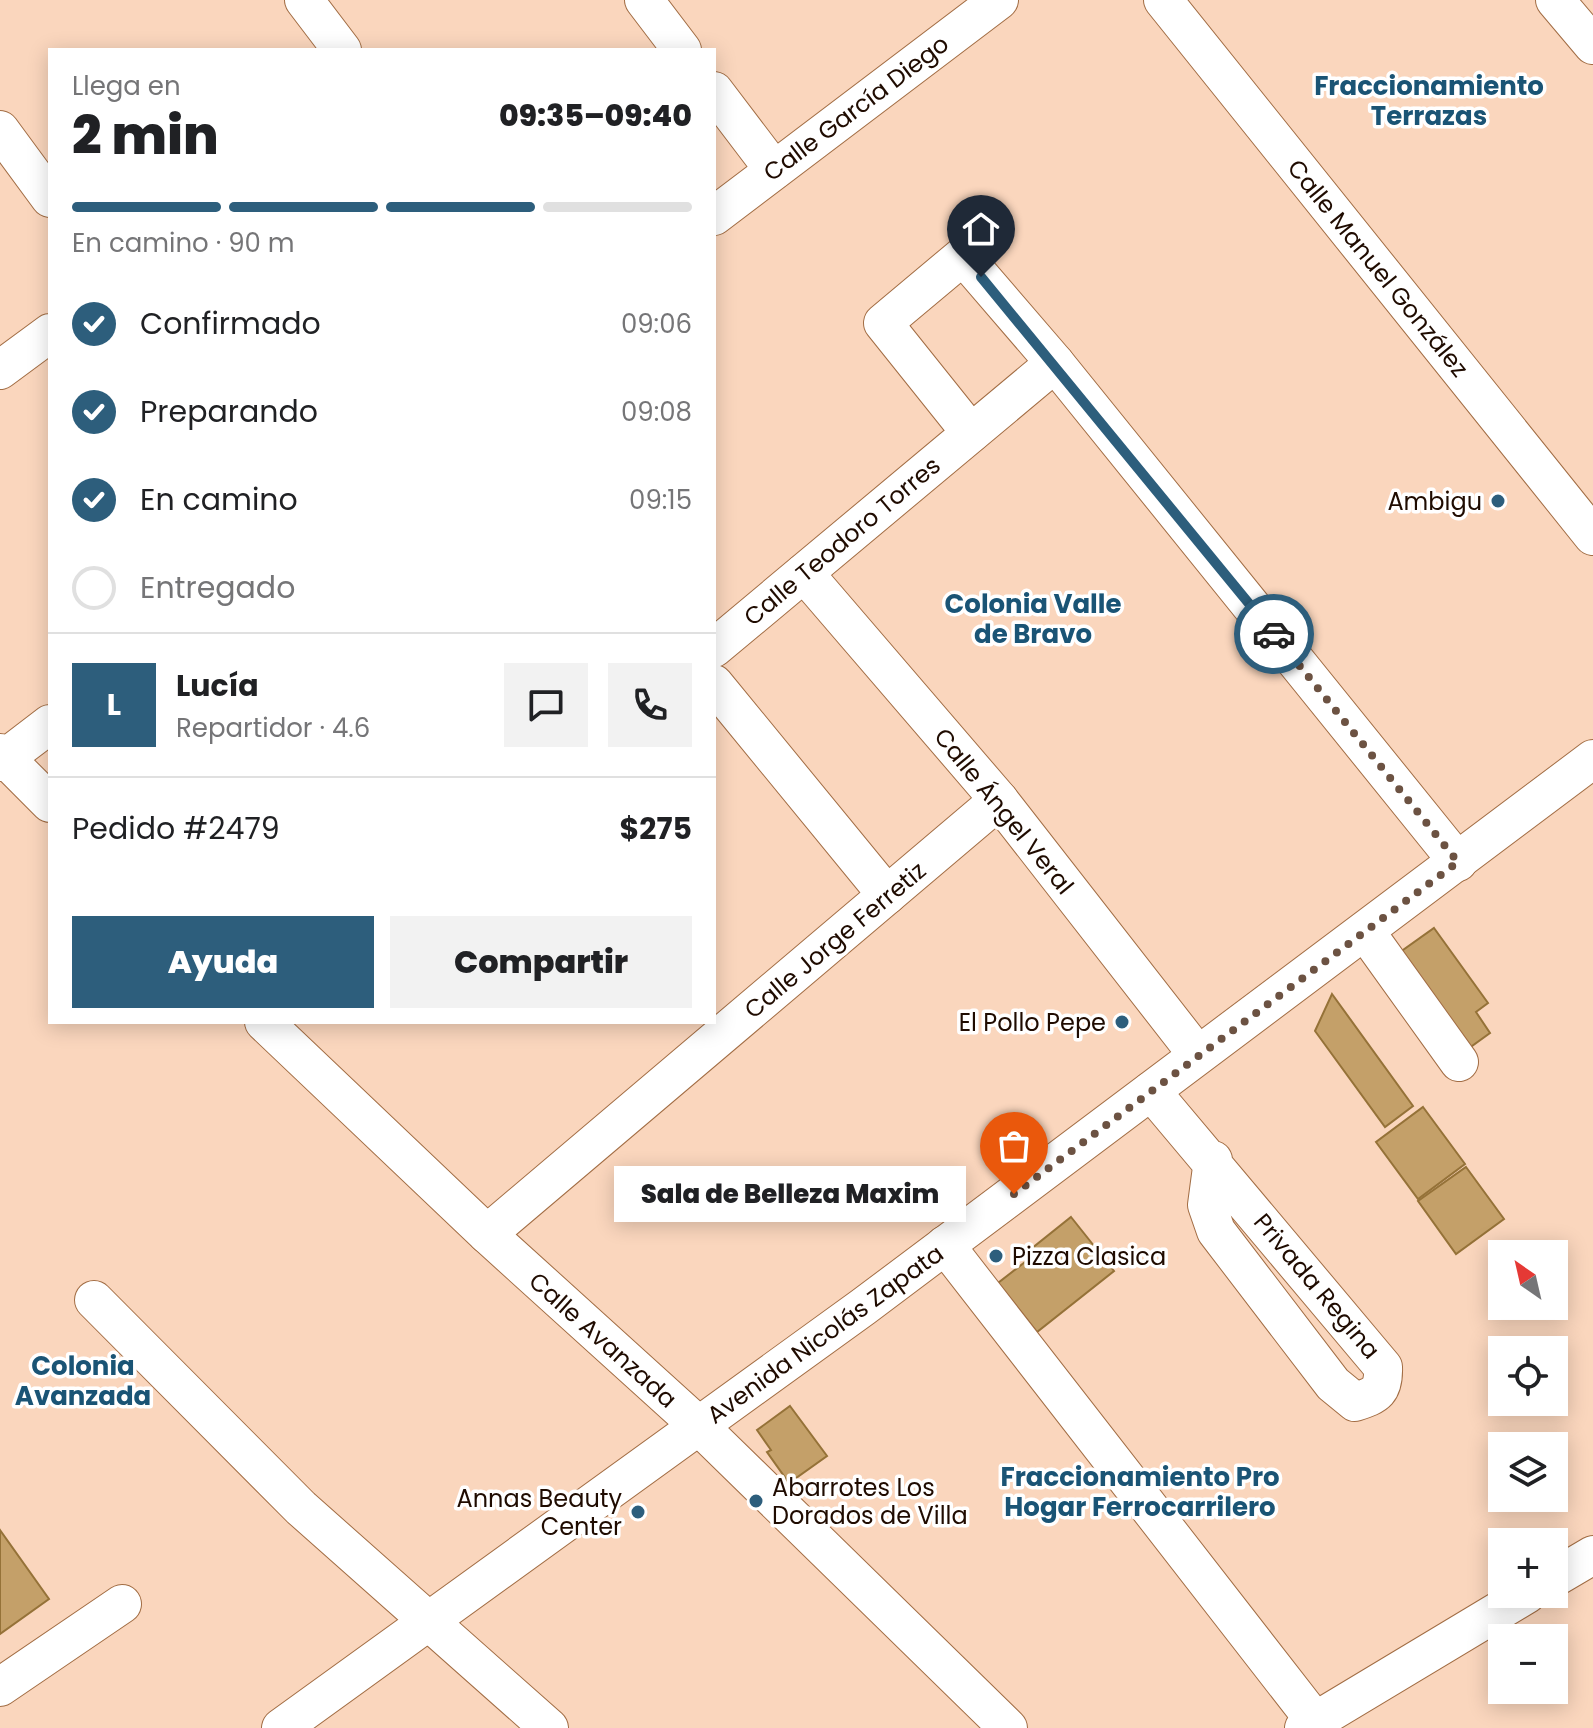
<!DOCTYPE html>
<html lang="es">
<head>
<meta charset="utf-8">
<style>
	:root { --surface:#fff; --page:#f2f2f2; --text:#202124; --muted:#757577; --line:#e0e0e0; --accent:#2d5e7c }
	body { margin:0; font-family:Poppins,sans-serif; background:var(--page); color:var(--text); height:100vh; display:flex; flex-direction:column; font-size:30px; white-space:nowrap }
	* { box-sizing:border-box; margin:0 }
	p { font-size:26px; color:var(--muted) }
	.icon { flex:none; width:44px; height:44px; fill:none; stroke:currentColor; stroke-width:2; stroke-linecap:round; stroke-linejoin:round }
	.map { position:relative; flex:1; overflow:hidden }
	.drawer { position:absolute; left:48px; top:48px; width:668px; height:976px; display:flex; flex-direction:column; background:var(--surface); border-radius:0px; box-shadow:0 4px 20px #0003 }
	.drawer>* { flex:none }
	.needle { width:52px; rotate:326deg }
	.tools { position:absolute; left:1488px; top:1240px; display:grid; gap:16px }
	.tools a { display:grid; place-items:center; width:80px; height:80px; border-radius:0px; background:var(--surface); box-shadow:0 4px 20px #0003; font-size:40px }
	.pin { position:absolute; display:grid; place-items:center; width:68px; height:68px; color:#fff; margin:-82px -34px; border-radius:50% 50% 50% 0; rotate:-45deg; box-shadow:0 0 8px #0007 }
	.pin .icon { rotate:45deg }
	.courier { position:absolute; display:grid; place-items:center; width:80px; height:80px; margin:-40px; border:6px solid #2d5e7c; border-radius:50%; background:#fff; color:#222; box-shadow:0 2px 10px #0007 }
	.bubble { position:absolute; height:56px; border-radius:0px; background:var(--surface); box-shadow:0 4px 20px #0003; font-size:26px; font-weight:800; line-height:56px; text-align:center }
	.overview em { font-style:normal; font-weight:800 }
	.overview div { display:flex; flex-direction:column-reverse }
	.overview { display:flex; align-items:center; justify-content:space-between; height:136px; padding:0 24px }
	h1 { font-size:52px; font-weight:800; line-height:60px }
	.bar { display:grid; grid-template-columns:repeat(4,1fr); gap:12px 8px; align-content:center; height:96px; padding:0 24px }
	.bar i { height:10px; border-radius:6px; background:var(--line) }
	.bar .current { background:var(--accent) }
	.bar p { grid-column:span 4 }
	.line { display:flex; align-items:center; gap:20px; padding:0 24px; border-top:2px solid var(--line) }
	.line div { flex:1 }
	.round { display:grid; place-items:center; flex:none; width:84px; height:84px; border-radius:0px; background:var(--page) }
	ol { padding:0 24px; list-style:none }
	li { display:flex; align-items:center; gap:24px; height:88px }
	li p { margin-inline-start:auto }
	li .icon { padding:8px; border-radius:50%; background:var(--accent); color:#fff; stroke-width:4 }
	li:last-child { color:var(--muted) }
	li i { width:44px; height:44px; border:4px solid var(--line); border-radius:50% }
	.action { display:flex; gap:16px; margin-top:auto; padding:16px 24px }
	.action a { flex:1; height:92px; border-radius:0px; background:var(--accent); color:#fff; font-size:32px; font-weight:800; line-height:92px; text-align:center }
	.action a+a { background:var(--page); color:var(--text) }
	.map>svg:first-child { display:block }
</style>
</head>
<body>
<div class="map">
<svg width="1593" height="1728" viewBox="0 0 1593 1728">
	<rect width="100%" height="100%" fill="#fad6bd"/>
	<g fill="#c4a069" stroke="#957238" stroke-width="2">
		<polygon points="1434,928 1488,1003 1476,1012 1490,1033 1465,1051 1396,955"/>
		<polygon points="1332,994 1413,1106 1385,1127 1315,1031"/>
		<polygon points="1423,1107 1465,1164 1418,1199 1376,1142"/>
		<polygon points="1466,1167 1504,1219 1456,1254 1418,1201"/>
		<polygon points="1071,1217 1114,1271 1037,1332 998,1283 1030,1258 1026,1253"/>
		<polygon points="790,1406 827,1456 789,1483 767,1452 771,1450 757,1430"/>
		<polygon points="0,1530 49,1599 0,1634"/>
	</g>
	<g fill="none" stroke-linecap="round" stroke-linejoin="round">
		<defs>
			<g id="minor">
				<polyline points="304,0 342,50"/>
				<polyline points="644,0 682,50"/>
				<polyline points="1163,0 1593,536"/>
				<polyline points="1555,0 1593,45"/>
				<polyline points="714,91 774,170"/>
				<polyline points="0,130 50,198"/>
				<polyline points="714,216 999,0"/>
				<polyline points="0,370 50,333"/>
				<polyline points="971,433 883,323 963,256 1055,363 1458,862"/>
				<polyline points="804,573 999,800 1197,1054"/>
				<polyline points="714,648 1055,363"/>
				<polyline points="714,684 887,895"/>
				<polyline points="0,753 50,803"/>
				<polyline points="0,762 50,724"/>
				<polyline points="1365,931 1459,1062"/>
				<polyline points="264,1022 487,1234 699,1426 1008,1728"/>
				<path d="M1151,1091L1383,1367C1384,1391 1377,1395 1355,1402L1333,1384L1216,1231L1207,1205L1213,1160"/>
				<polyline points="487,1234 999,800"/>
				<polyline points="945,1245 1315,1721"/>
				<polyline points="94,1300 301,1508 549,1728"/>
				<polyline points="1554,1578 1593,1555"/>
				<polyline points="0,1687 122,1604"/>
				<polyline points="281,1728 863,1307 1593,759"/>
				<polyline points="1304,1728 1527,1594"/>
			</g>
		</defs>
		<use href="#minor" stroke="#a26d44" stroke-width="40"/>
		<use href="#minor" stroke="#fff" stroke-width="38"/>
	</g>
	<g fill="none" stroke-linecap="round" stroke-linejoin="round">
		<polyline stroke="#6c5242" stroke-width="8" stroke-dasharray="0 14.4" points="1014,1194 1458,862 1274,634"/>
		<polyline stroke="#2d5e7c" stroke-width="10" points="981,277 1274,634"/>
	</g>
	<g fill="#2d5e7c" stroke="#fff" stroke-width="3">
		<circle cx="1498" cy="501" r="8"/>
		<circle cx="1122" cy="1022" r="8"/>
		<circle cx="996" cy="1256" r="8"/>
		<circle cx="756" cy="1501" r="8"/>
		<circle cx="638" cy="1512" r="8"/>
	</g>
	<g text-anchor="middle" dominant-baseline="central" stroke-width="7" stroke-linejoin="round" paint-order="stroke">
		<g font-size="24" fill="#1f0b00" stroke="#fff">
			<text transform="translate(856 108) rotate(-37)">Calle García Diego</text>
			<text transform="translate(1378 268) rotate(51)">Calle Manuel González</text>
			<text transform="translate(842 541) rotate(-40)">Calle Teodoro Torres</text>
			<text transform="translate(1004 811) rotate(51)">Calle Ángel Veral</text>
			<text transform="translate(835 940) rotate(-40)">Calle Jorge Ferretiz</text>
			<text transform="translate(1317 1286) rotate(50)">Privada Regina</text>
			<text transform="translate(825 1334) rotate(-36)">Avenida Nicolás Zapata</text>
			<text transform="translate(603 1340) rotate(42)">Calle Avanzada</text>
		</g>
		<g font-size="24" fill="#1f0b00" stroke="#fff" text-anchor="end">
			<text x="1482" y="501">Ambigu</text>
			<text x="1106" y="1022">El Pollo Pepe</text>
			<text x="1012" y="1256" text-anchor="start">Pizza Clasica</text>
			<text x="772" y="1487" text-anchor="start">Abarrotes Los<tspan x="772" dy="28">Dorados de Villa</tspan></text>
			<text x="622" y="1498">Annas Beauty<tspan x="622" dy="28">Center</tspan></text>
		</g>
		<g font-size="26" font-weight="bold" fill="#1a5475" stroke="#fff">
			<text x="1429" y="86">Fraccionamiento<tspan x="1429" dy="30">Terrazas</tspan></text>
			<text x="1033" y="604">Colonia Valle<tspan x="1033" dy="30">de Bravo</tspan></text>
			<text x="83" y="1366">Colonia<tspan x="83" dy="30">Avanzada</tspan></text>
			<text x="1140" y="1477">Fraccionamiento Pro<tspan x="1140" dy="30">Hogar Ferrocarrilero</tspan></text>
		</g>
	</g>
</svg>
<div class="tools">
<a><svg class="needle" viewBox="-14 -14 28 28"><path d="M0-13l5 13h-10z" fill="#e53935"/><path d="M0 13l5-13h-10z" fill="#757577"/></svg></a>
<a><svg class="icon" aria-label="locate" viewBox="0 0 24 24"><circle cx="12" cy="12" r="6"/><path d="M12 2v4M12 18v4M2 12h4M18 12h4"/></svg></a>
<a><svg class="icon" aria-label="layers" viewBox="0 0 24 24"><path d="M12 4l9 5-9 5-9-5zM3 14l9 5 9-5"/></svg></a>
<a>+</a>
<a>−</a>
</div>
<div class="pin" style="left:1014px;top:1194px;background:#ea580c"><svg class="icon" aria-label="bag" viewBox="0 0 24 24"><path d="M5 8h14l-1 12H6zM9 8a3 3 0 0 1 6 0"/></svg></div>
<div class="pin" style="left:981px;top:277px;background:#1f2937"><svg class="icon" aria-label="home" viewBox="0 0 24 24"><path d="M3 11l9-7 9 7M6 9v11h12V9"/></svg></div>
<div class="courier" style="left:1274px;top:634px"><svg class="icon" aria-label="car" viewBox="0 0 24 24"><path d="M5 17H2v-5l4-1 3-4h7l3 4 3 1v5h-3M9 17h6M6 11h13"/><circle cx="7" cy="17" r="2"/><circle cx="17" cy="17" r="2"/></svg></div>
<div class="bubble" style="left:614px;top:1166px;width:352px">Sala de Belleza Maxim</div>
<section class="drawer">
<div class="overview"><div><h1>2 min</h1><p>Llega en</p></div><em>09:35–09:40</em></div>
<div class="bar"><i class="current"></i><i class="current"></i><i class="current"></i><i></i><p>En camino · 90 m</p></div>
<ol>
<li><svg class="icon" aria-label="check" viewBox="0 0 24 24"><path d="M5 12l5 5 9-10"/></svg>Confirmado<p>09:06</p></li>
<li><svg class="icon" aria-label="check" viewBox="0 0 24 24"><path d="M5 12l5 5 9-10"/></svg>Preparando<p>09:08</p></li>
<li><svg class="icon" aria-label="check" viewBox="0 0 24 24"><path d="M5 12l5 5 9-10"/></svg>En camino<p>09:15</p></li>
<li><i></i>Entregado</li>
</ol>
<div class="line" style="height:144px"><b class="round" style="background:var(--accent);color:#fff">L</b><div><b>Lucía</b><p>Repartidor · 4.6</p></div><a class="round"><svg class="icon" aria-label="chat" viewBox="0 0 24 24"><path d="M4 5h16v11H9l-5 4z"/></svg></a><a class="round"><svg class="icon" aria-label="phone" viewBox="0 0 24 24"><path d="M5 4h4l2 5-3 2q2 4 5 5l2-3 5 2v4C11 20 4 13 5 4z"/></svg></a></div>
<div class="line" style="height:104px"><div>Pedido #2479</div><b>$275</b></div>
<div class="action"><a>Ayuda</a><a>Compartir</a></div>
</section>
</div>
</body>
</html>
